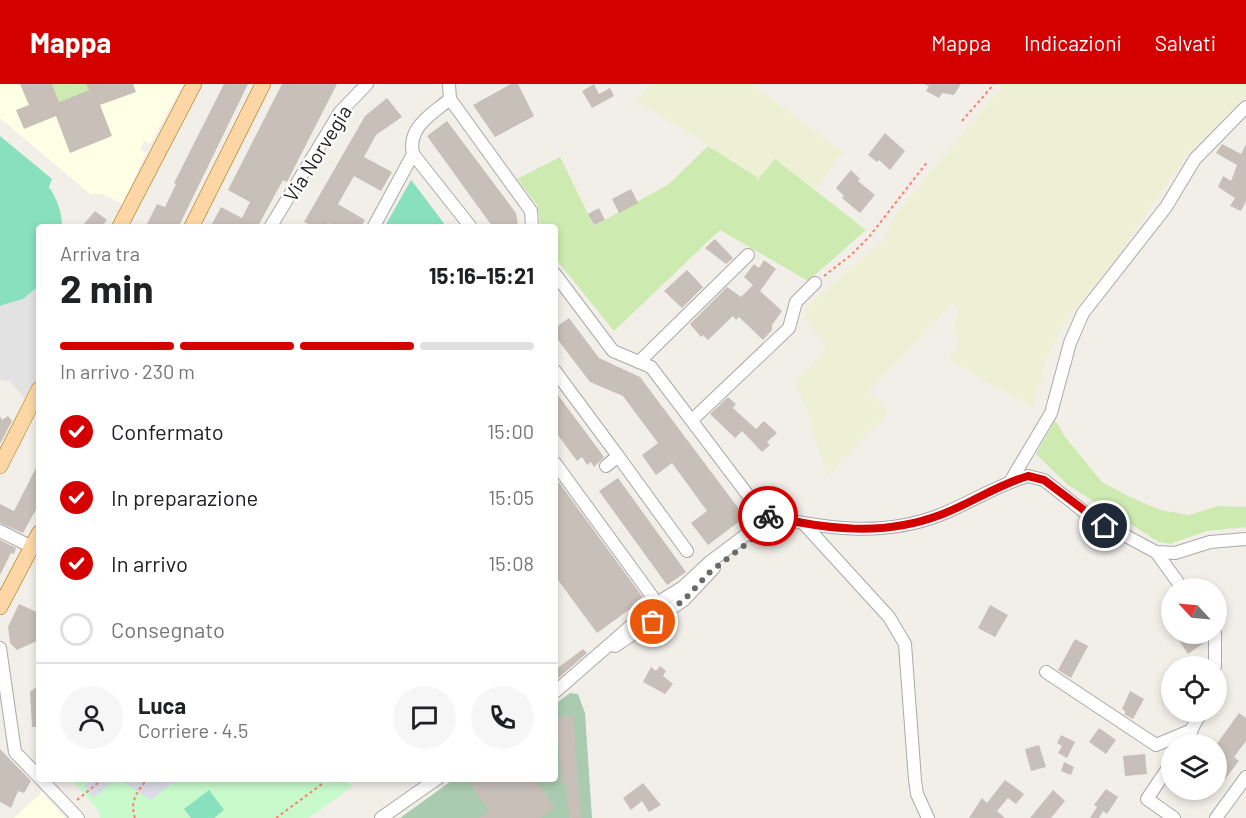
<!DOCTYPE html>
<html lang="it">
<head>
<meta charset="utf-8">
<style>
	:root { --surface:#fff; --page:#f6f6f6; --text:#202124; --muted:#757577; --line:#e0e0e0; --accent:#d40000 }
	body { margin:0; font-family:Barlow,sans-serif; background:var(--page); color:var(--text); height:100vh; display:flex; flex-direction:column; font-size:22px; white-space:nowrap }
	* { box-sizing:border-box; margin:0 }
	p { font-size:20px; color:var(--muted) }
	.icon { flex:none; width:33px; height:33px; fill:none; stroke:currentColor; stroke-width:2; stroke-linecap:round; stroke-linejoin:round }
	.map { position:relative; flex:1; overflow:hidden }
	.panel { position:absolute; left:36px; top:140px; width:522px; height:558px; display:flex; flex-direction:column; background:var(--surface); border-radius:6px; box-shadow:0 3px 9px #0003 }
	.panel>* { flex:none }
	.needle { width:39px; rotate:296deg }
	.fabs { position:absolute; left:1161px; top:494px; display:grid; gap:12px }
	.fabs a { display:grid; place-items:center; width:66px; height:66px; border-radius:50%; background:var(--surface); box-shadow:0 3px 9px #0003; font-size:30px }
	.pin { position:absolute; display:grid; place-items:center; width:51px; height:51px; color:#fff; margin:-26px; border:3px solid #fff; border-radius:50%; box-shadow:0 2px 6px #0007 }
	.courier { position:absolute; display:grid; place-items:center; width:60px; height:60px; margin:-30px; border:4px solid #d40000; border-radius:50%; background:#fff; color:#222; box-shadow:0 2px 8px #0007 }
	.headline em { font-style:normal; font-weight:700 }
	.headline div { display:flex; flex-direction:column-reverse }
	.headline { display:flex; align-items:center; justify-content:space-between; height:102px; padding:0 24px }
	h1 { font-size:39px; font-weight:700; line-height:45px }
	.bar { display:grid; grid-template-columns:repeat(4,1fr); gap:9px 6px; align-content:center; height:72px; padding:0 24px }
	.bar i { height:8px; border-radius:4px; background:var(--line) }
	.bar .selected { background:var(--accent) }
	.bar p { grid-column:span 4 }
	.line { display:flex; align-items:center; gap:15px; padding:0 24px; border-top:2px solid var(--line) }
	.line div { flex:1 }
	.round { display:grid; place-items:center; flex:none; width:63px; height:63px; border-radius:32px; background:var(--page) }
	ol { padding:0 24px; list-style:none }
	li { display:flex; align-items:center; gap:18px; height:66px }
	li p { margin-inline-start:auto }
	li .icon { padding:6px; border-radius:50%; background:var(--accent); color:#fff; stroke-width:4 }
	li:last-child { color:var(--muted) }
	li i { width:33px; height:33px; border:3px solid var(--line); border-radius:50% }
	header { display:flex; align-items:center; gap:36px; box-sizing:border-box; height:84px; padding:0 30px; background:var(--accent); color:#fff }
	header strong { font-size:28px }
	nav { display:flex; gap:33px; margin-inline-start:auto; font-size:21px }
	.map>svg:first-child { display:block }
</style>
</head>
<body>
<header>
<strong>Mappa</strong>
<nav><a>Mappa</a><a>Indicazioni</a><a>Salvati</a></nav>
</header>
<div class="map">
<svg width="1246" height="734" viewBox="0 0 1246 734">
	<rect width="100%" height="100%" fill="#f2efe9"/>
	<g fill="#ffffe5">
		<polygon points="0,0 183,0 150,60 144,57 140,65 146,69 123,120 103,110 90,110 0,34"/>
		<polygon points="42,708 65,734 14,734"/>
	</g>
	<g fill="#eef0d5">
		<polygon points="649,0 752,0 843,68 815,106 775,76 756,99 757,92 637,17"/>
		<polygon points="1004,0 1246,0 1246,12 1187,71 1117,173 1066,236 1047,274 1033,324 949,276 960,254 952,250 958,227 953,219 869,307 889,328 827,393 807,327 795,299 827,263 804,233 805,224 883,156 896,129"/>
	</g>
	<g fill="#cdebb0">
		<polygon points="52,0 86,0 89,6 59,18"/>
		<polygon points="708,62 757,93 756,98 775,75 866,146 808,197 720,146 614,247 555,174 555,142 541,142 537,121 517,95 560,73 594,142 669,100"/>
		<polygon points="1055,336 1065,353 1102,398 1128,412 1160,426 1189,431 1218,422 1246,423 1246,443 1207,447 1170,460 1159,458 1068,401 1036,370"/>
	</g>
	<polygon fill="#aacbaf" points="570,609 578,610 585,629 592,734 400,734 454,695 555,694 555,620"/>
	<polygon fill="#c8facc" points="345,694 352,703 309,734 100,734 99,727 70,695"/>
	<g fill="#88e0be">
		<path d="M0,52L52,95L49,103C57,115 62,128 62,142H39V202L23,215L0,222Z"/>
		<polygon points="411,96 415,101 446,142 385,142"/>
		<polygon points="209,706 224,726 214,734 191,734 184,725"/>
	</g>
	<polygon fill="#e2e2e2" points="39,202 39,297 28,319 10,297 0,296 0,222 23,215"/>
	<g fill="#dddde8">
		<polygon points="94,694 117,694 117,695 93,714 84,702"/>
		<polygon points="119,695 178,695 151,716"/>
	</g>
	<g fill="#c7bfb8">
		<polygon points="20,0 52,0 59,18 89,6 86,0 133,0 136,8 100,21 112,52 70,69 56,32 24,45 16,26 29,21"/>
		<polygon points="224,0 248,0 179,142 146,142 157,120 165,123 176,100 174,99"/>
		<polygon points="282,0 337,0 287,98 283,96 258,142 211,142 221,123 242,134 250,118 228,106"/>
		<polygon points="511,0 518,0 534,32 495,53 473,21"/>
		<polygon points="594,0 599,10 610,4 614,12 592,24 582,7"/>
		<polygon points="924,0 961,0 954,11 942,9 939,14 926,7 929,2"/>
		<polygon points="387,14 402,33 376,51 364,73 392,88 381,107 354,92 338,120 365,136 361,142 333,142 328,139 326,142 313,142 304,138 365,32"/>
		<polygon points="447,37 516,129 518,142 492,142 427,52"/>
		<polygon points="885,49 905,67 890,86 879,76 877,78 868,71"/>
		<polygon points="1222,60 1241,70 1246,60 1246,117 1241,127 1230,122 1235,114 1218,103 1223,92 1231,97 1237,81 1216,69"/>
		<polygon points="851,86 860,95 858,97 875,111 860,129 842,114 844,112 836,104"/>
		<polygon points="631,105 638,119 619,129 612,115"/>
		<polygon points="599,124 605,136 594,141 588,130"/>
		<polygon points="95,127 107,136 102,142 82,142"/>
		<polygon points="715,155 733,174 726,180 705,164"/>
		<polygon points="764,176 776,185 760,207 782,227 772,241 772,246 763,256 739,233 736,236 733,232 708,256 703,251 701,253 690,240 727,203 741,213 753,201 744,193 754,180 759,184"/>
		<polygon points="687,186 703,203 682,224 664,207"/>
		<polygon points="569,234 599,274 640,293 745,433 708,461 691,439 707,427 672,379 656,391 642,371 658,359 623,312 590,298 555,252 555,244"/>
		<polygon points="555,307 604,373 594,383 591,378 587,381 582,373 577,377 555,347"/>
		<polygon points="728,313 736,320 733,324 756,345 764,337 777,349 767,358 770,361 762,368 742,347 735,354 710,330"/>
		<polygon points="0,332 2,336 8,332 12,337 0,360"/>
		<polygon points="39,378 39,420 23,449 0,439 0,420 14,427"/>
		<polygon points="555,393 644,515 597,549 555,492"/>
		<polygon points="618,394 686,488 667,501 599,407"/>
		<polygon points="0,456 16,464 14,470 11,469 0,491"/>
		<polygon points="19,520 39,529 39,556 17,566 10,559 8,543"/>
		<polygon points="990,521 1008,531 995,553 978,544"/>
		<polygon points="1174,549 1197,549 1204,559 1188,570"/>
		<polygon points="1075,555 1088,562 1071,594 1058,586"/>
		<polygon points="583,565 587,569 555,597 555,586"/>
		<polygon points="660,582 666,587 663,592 673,600 665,610 643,598 651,583 656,587"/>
		<polygon points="39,601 39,643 32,643 30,608"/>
		<polygon points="1130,607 1144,615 1133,635 1124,630 1126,628 1122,625"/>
		<polygon points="1239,629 1246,634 1246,657 1234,673 1239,677 1221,700 1216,696 1216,661"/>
		<polygon points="573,632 581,734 569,734 566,699 562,699 556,633"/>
		<polygon points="1099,644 1116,656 1106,670 1089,658"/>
		<polygon points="1061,651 1075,658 1067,674 1058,669 1062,662 1057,659"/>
		<polygon points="1039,661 1046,683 1031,687 1025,665"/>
		<polygon points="0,665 31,697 24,709 18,707 11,724 0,718"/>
		<polygon points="1145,670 1147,690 1125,692 1123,672"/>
		<polygon points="1064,678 1074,683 1071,691 1061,687"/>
		<polygon points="466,694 535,694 555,724 541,734 479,734 489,727"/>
		<polygon points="1005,696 1024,710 1016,720 1008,714 997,727 1005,734 969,734 982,714 987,719"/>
		<polygon points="643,699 661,721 649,728 642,717 631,726 623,714"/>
		<polygon points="1106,705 1118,713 1107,730 1103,727 1099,734 1090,734 1097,723 1094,721"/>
		<polygon points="1053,706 1065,717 1051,734 1030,734"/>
	</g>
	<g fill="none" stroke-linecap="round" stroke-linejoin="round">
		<defs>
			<g id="minor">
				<polyline points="449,0 450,15 531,127 532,142"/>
				<polyline points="413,70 470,142"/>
				<polyline points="271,142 340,28 367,0"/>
				<path d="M374,142L413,70C407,43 432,30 450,15"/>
				<polyline points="555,190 613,267 651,283 763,431"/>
				<polyline points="639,278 748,171"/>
				<polyline points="555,287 618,372 606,382"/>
				<polyline points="692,336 789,244 796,218 815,199"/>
				<polyline points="618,372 687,467"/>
				<polyline points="555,379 657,519"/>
				<polyline points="1010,398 1051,329 1070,259 1083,229 1166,123 1195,75 1246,23"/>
				<path d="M763,431C823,444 880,454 940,431C970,419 997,401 1028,392L1044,396L1092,434L1156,468L1175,469L1210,458L1246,455"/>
				<polyline points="804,440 889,533 905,560 915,696 917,710 928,734"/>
				<polyline points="0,447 32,463"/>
				<polyline points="1156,468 1182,504"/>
				<polyline points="1215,549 1215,582"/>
				<polyline points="615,562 684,516 714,484"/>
				<polyline points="0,564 15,668 39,693"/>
				<polyline points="1046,588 1156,661 1192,646"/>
				<polyline points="555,608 657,519 683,503 711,477 751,447 763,431"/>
				<polyline points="1183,660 1202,627"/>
				<polyline points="1172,678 1147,715 1174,734"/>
				<polyline points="40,694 78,734"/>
				<polyline points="381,734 438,694"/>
				<polyline points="1216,734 1246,693"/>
			</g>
			<g id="major">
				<polyline points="120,142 194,0"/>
				<polyline points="192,142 263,0"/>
				<polyline points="0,382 39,305"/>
				<polyline points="0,523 39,449"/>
			</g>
		</defs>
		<use href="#minor" stroke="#a9a9a9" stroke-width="14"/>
		<use href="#major" stroke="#a06b00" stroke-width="16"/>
		<g stroke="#fa8072" stroke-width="2" stroke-dasharray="3 3" stroke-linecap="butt">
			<polyline points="962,37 994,0"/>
			<polyline points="824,192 851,171 869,153 928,77"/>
			<polyline points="221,694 224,697"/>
			<polyline points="77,716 104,694"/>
			<path d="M135,734C129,717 138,707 148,694"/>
			<polyline points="276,734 322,700 318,694"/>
		</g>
		<use href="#minor" stroke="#fff" stroke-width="12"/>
		<use href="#major" stroke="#fcd6a4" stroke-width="15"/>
	</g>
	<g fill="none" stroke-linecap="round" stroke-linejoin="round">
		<polyline stroke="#6b6a68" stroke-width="6" stroke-dasharray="0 10.8" points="653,538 684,516 710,488 759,450 763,431 768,432"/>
		<path stroke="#d40000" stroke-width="8" d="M768,432C826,445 882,453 940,431C970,420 997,401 1028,392L1044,396L1105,442"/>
	</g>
	<g text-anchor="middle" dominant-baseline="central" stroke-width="4.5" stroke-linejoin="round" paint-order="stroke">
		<g font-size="20" fill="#222" stroke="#fff">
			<text transform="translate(317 69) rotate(-58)">Via Norvegia</text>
		</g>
	</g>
</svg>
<div class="fabs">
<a><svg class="needle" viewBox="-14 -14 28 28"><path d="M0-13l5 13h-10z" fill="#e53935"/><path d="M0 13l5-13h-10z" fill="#757577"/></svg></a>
<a><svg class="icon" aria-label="locate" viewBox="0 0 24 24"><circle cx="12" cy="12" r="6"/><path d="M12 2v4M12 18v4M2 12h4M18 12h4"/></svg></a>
<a><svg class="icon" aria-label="layers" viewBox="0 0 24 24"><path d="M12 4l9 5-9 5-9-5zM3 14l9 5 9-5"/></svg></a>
</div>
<div class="pin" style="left:653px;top:538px;background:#ea580c"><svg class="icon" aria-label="bag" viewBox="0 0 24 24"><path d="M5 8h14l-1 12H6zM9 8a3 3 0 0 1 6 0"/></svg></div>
<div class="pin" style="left:1105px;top:442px;background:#1f2937"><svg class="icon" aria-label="home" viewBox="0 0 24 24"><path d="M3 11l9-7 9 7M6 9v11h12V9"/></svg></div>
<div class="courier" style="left:768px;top:432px"><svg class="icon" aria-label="bike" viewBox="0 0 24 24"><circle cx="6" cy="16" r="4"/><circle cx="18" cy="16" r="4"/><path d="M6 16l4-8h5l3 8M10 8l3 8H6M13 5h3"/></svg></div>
<section class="panel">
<div class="headline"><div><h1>2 min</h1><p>Arriva tra</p></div><em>15:16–15:21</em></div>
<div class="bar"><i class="selected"></i><i class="selected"></i><i class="selected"></i><i></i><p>In arrivo · 230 m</p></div>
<ol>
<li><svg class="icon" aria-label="check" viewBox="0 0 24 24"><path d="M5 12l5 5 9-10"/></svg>Confermato<p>15:00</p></li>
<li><svg class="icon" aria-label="check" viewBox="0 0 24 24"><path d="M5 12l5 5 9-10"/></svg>In preparazione<p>15:05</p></li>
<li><svg class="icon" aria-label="check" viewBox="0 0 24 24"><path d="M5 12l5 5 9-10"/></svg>In arrivo<p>15:08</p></li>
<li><i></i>Consegnato</li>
</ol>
<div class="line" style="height:108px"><a class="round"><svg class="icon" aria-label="person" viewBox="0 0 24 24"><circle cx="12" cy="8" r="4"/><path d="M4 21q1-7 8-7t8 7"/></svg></a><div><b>Luca</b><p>Corriere · 4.5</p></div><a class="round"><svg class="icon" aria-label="chat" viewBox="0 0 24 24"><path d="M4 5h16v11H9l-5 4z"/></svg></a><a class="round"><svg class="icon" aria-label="phone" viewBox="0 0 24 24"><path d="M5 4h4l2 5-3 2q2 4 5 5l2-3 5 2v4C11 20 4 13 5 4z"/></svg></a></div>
</section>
</div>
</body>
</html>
